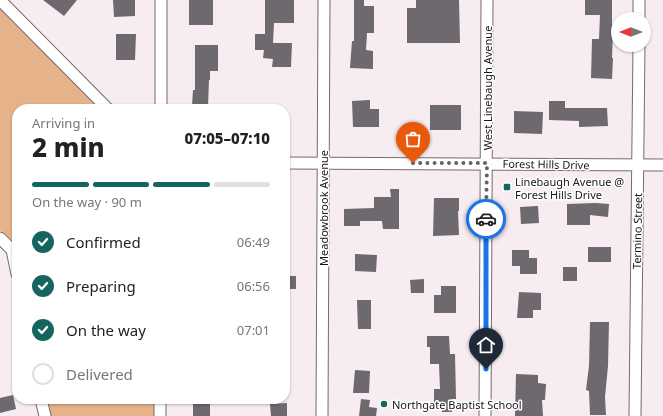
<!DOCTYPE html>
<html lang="en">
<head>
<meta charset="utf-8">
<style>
	:root { --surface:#fff; --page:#f2f2f2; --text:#222; --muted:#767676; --line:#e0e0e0; --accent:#156460 }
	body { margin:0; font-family:"Noto Sans",sans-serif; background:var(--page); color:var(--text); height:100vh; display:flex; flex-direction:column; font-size:15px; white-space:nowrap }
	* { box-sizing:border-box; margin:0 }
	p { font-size:13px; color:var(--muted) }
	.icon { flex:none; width:22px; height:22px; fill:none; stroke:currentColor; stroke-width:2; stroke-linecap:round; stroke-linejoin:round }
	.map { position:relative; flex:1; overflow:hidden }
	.sheet { position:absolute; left:12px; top:104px; width:278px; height:300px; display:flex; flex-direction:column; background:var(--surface); border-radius:16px; box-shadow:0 1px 3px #0004 }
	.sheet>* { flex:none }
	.needle { width:26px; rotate:270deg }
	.fabs { position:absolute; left:611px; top:12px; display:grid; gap:8px }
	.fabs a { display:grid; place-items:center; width:40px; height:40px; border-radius:50%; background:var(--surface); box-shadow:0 1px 3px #0004; font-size:20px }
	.pin { position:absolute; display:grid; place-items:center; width:34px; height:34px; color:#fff; margin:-41px -17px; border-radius:50% 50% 50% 0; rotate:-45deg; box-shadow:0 0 4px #0007 }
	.pin .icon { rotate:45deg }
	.courier { position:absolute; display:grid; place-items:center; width:40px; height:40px; margin:-20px; border:3px solid #1a73e8; border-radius:50%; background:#fff; color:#222; box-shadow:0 1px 5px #0007 }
	.summary em { font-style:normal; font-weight:800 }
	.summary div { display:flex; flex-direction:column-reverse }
	.summary { display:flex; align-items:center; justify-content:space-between; height:68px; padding:0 20px }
	h1 { font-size:26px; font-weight:800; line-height:30px }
	.bar { display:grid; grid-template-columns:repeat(4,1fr); gap:6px 4px; align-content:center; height:48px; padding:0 20px }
	.bar i { height:5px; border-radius:3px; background:var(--line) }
	.bar .on { background:var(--accent) }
	.bar p { grid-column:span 4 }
	ol { padding:0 20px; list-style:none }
	li { display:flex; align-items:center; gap:12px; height:44px }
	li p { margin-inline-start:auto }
	li .icon { padding:4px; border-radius:50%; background:var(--accent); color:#fff; stroke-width:4 }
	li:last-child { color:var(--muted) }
	li i { width:22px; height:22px; border:2px solid var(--line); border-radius:50% }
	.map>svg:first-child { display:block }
</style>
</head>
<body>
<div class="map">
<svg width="663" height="416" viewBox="0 0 663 416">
	<rect width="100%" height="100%" fill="#f7ecf0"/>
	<g fill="#e6b289">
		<polygon points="0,9 100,109 17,109 17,251 15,244 0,230"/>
		<polygon points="46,399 156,399 156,416 50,416"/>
	</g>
	<g fill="#6e686f">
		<polygon points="43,0 77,0 64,16"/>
		<polygon points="113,0 135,0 135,16 114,17"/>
		<rect x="189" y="0" width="24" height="25"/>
		<polygon points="265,0 294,0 294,23 274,23 273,43 292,43 291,67 272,67 273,59 263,58 264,50 255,50 255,34 265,34"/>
		<polygon points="354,0 364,0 364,6 374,6 374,33 367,33 366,50 373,51 373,69 350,68 352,41 354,41"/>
		<polygon points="416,0 459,0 460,43 407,43 407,8 416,8"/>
		<polygon points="585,0 612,0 612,30 613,30 612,58 613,58 612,79 591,78 592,39 599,39 600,15 585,15"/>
		<polygon points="116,34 136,34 135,60 116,60"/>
		<polygon points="195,45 218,45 218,71 210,71 210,80 209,80 208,107 192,106 193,90 195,90"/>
		<polygon points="370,100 370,109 379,109 379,127 353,127 352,101"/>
		<polygon points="549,101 565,101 565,108 607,108 608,126 579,127 579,121 549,120"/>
		<rect x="430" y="105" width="31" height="25"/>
		<polygon points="514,111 543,112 542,134 514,133"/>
		<polygon points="390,189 399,189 399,229 383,229 382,221 360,221 360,226 344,226 344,209 374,208 374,197 391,197"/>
		<polygon points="434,198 459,198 459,211 458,211 459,235 433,236"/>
		<polygon points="596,203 609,204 608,217 590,215 590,225 567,225 567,204"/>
		<polygon points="538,206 539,223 521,224 520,207"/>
		<rect x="588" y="247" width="23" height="15"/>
		<polygon points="512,250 529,250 529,258 537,258 537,274 520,274 520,266 512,266"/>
		<polygon points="355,254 377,255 376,272 355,271"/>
		<rect x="563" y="267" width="14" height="14"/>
		<rect x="285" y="276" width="11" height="13"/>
		<polygon points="424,279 424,293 411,293 410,280"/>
		<polygon points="441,286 456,286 456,313 434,313 434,295 441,295"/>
		<polygon points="519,292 541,293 541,310 533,310 533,318 517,318"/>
		<polygon points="357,300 371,300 371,329 358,329"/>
		<polygon points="590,322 609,322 608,366 605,397 606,415 590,415 589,391 586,390 589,366"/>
		<polygon points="427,336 449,336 450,354 455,354 456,399 452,399 452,412 442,412 442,408 434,407 434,389 440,389 439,364 430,364 430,347 427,347"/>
		<polygon points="355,370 370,371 369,393 353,393"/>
		<polygon points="516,374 538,375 538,383 546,384 545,400 542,400 543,416 515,416"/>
		<polygon points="13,395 16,409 0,413 0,398"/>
		<rect x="193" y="399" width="17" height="17"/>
		<polygon points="361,399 370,400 369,407 377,408 376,416 359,416"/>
		<polygon points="287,403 287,416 271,416 270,404"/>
	</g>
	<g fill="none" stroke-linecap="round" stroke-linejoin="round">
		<defs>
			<g id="minor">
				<polyline points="0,0 108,109"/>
				<polyline points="639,19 639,0"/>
				<polyline points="161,109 161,0"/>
				<polyline points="285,163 663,165"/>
				<polyline points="0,238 12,250 17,274"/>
				<polyline points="41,399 45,416"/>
				<polyline points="160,416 160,399"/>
				<polyline points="322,416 324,0"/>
				<polyline points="485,416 487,0"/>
				<polyline points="635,416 639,45"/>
			</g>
		</defs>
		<use href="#minor" stroke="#746b6e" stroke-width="13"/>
		<use href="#minor" stroke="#fff" stroke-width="11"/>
	</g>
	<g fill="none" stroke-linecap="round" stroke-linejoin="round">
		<polyline stroke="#676164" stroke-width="4" stroke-dasharray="0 7.2" points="413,163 487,163 486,219"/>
		<polyline stroke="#1a73e8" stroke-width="5" points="486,369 486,219"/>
	</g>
	<g fill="#156460" stroke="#fff" stroke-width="1.5">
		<rect x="503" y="183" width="8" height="8" rx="2"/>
		<circle cx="384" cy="404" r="4"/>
	</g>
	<g text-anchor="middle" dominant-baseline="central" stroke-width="3" stroke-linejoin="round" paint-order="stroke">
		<g font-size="11" fill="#1a1618" stroke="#fff">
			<text transform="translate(487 88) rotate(-90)">West Linebaugh Avenue</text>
			<text transform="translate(546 164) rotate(1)">Forest Hills Drive</text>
			<text transform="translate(323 208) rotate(-90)">Meadowbrook Avenue</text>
			<text transform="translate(637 231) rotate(-89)">Termino Street</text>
		</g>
		<g font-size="11" fill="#1a1618" stroke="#fff" text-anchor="start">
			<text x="515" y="181">Linebaugh Avenue @<tspan x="515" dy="13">Forest Hills Drive</tspan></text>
			<text x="392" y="404">Northgate Baptist School</text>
		</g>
	</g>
</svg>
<div class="fabs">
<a><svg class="needle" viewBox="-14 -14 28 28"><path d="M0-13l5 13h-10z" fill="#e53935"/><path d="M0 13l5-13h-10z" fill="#767676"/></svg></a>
</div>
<div class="pin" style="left:413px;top:163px;background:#ea580c"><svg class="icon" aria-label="bag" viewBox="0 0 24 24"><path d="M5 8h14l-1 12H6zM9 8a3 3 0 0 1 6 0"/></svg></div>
<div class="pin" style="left:486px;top:369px;background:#1f2937"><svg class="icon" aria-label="home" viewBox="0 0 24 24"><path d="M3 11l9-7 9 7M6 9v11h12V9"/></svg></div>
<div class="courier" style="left:486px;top:219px"><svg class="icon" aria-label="car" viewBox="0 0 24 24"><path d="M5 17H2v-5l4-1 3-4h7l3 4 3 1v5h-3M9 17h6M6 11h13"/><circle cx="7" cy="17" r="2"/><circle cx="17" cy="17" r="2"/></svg></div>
<section class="sheet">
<div class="summary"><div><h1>2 min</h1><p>Arriving in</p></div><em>07:05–07:10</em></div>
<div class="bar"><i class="on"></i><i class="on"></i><i class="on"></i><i></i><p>On the way · 90 m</p></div>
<ol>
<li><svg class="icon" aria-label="check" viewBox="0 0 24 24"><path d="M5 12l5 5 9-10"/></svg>Confirmed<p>06:49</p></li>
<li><svg class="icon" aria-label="check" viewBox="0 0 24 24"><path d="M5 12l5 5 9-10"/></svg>Preparing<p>06:56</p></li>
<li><svg class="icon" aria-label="check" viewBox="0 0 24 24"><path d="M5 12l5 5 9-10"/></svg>On the way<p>07:01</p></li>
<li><i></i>Delivered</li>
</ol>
</section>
</div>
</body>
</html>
